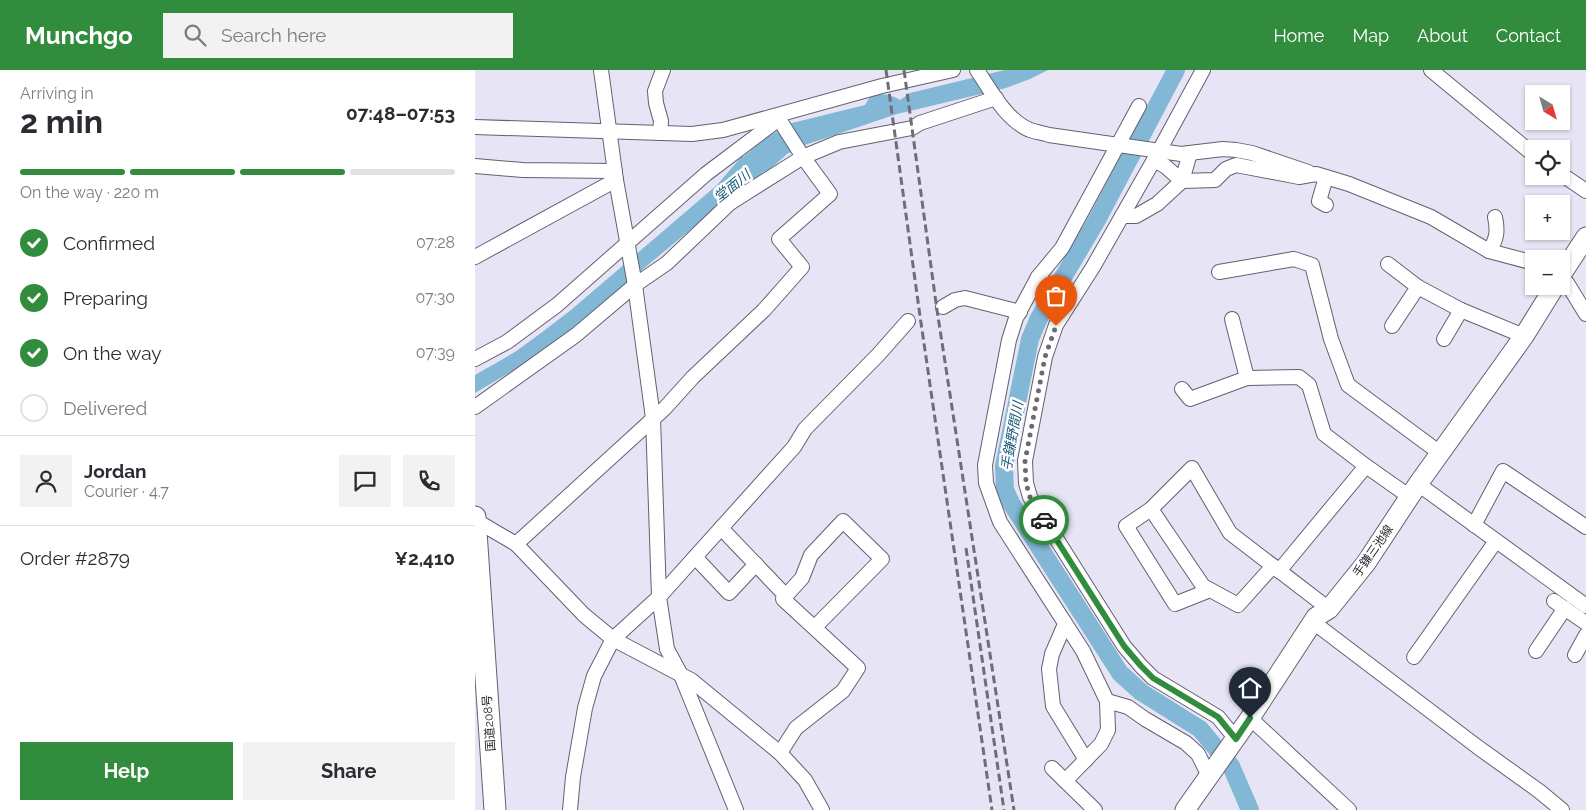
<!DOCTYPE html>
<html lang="en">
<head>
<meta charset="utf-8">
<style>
	:root { --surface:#fff; --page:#f2f2f3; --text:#2b2b33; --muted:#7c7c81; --line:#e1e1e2; --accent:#328c3d }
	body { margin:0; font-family:Raleway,"Noto Sans JP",sans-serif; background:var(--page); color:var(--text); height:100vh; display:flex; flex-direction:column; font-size:19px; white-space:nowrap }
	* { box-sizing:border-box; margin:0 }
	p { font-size:16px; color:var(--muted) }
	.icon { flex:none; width:28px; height:28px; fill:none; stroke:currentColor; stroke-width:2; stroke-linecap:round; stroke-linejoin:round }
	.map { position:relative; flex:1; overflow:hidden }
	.panel { display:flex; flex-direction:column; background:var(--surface); width:475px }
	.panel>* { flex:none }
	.needle { width:32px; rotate:143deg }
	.tools { position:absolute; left:1050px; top:15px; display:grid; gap:10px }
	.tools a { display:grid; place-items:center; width:45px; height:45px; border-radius:0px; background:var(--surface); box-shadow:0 1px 4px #0004; font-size:25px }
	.pin { position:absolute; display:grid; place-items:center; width:42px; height:42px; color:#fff; margin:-51px -21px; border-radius:50% 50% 50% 0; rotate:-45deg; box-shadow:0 0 5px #0007 }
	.pin .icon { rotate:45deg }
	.courier { position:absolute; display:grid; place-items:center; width:50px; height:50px; margin:-25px; border:4px solid #328c3d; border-radius:50%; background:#fff; color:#222; box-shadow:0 1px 6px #0007 }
	.summary em { font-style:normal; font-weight:700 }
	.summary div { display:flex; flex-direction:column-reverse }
	.summary { display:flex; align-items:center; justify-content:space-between; height:85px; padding:0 20px }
	h1 { font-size:32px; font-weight:700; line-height:38px }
	.bar { display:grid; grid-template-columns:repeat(4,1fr); gap:8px 5px; align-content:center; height:60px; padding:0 20px }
	.bar i { height:6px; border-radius:4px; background:var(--line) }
	.bar .selected { background:var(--accent) }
	.bar p { grid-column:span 4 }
	.line { display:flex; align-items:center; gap:12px; padding:0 20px; border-top:1px solid var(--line) }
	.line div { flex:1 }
	.round { display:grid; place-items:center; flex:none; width:52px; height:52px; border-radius:0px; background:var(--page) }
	ol { padding:0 20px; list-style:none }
	li { display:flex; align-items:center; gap:15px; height:55px }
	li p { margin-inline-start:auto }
	li .icon { padding:5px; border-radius:50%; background:var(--accent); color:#fff; stroke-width:4 }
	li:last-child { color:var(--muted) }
	li i { width:28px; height:28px; border:2px solid var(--line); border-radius:50% }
	.cta { display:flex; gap:10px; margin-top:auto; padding:10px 20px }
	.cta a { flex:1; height:58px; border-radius:0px; background:var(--accent); color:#fff; font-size:20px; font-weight:700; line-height:58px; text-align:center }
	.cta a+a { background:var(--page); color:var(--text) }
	header { display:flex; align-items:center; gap:30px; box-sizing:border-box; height:70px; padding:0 25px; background:var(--accent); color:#fff }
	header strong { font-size:24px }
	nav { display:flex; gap:28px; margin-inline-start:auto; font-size:18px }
	.search { width:350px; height:45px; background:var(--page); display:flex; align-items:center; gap:12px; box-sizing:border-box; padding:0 18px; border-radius:0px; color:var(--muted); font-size:19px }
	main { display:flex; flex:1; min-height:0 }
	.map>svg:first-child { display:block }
</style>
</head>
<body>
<header>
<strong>Munchgo</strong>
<div class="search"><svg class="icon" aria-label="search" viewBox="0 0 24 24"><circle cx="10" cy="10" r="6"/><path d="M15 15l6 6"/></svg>Search here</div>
<nav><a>Home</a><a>Map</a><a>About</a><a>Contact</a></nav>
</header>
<main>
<section class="panel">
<div class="summary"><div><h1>2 min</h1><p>Arriving in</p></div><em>07:48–07:53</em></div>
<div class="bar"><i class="selected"></i><i class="selected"></i><i class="selected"></i><i></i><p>On the way · 220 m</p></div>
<ol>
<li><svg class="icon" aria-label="check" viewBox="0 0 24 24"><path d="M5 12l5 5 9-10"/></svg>Confirmed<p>07:28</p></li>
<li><svg class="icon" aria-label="check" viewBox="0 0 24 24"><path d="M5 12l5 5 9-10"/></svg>Preparing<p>07:30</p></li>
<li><svg class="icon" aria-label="check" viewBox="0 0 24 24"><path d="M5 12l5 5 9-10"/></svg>On the way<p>07:39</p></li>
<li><i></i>Delivered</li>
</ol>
<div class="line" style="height:90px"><a class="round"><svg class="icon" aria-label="person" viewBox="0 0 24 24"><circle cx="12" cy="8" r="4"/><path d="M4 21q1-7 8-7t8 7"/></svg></a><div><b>Jordan</b><p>Courier · 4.7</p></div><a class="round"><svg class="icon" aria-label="chat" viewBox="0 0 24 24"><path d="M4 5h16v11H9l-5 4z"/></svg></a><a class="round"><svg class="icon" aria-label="phone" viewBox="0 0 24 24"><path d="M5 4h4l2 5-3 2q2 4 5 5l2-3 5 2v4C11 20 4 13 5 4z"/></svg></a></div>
<div class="line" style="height:65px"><div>Order #2879</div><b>¥2,410</b></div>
<div class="cta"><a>Help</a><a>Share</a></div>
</section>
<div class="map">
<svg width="1111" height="740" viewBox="0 0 1111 740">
	<rect width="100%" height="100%" fill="#e7e4f5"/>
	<path fill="#82b7d6" d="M530,0H573L555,9L531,18L422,44L330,75L312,84L291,103L288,102L239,140L66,284L0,323V305L40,282L66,263L96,240L242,115L267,86L268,87L291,68L317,53L390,35C392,32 394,27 398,25C405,22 420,26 425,30L435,23Z"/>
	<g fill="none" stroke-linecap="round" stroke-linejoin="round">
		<polyline stroke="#82b7d6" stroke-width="18" points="701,0 622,150 564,248 555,269 529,396 530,420 536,433 645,603 666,622 725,659 756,696 775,740"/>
		<defs>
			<g id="minor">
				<polyline points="126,0 141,110 160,215 178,348 184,527 192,579 206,605 261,740"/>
				<path d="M502,0C516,21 531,50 555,60C561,62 568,63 574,65L706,84L748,79L761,80L777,83L833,102"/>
				<polyline points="728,0 684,81 618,197 581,255 570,287 550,391 551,413 555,427 649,576 666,596 678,608 743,647 761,669"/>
				<polyline points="956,0 1059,85"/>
				<polyline points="0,57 217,64 248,60 407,16 478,0"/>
				<polyline points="185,63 186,51 181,33 180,21 188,0"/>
				<polyline points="679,90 690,96 707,111 740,110 751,99 761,95 824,107 841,104 874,114 956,147 1014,181 1059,193"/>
				<polyline points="0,96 48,100 140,101"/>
				<polyline points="1086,104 1111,121"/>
				<polyline points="851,135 844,131 851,107"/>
				<polyline points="647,146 661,146 682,134 707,111 715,83"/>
				<path d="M1014,181C1022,169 1023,161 1020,147"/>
				<polyline points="0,187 141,110"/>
				<polyline points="913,194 943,217 986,240 1049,266"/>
				<polyline points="744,202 819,189 837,195 856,269 873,315 965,383"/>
				<polyline points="563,207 594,233"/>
				<polyline points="1086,209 1092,213 1111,244"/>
				<polyline points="468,237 480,230 490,228 545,242"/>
				<polyline points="757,249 772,308"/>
				<polyline points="917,256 943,217"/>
				<polyline points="969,269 986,240"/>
				<polyline points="0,289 32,272 82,235 231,104 304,49"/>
				<polyline points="707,319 715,329 772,308 824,307 834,315 849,364 891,396"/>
				<polyline points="0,337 101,265 160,215 192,193 255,133 328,87 364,72 437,58 445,53 521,28"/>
				<polyline points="943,414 1111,536"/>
				<polyline points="676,439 728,516 763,535 798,496"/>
				<polyline points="0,450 41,474 109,545 138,569 216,610 305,683 330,710 347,740"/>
				<polyline points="999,455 1028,401 1111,457"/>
				<polyline points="246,458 311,526"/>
				<polyline points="41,474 190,338 218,307 289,240 327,197 304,169 355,124 328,87 302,46"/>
				<polyline points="220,487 254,523 281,494"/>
				<polyline points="804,501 891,396 935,427"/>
				<polyline points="735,520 700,534 651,456 676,439 717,398 755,463 854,539"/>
				<polyline points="1079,531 1111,553"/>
				<polyline points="838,552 1004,678 1064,721 1087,740"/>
				<polyline points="590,554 577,584 574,599 578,636 611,690"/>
				<polyline points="1061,581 1090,538"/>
				<polyline points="1100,585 1111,565"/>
				<polyline points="939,587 1021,471"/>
				<polyline points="632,631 653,637 670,649 711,673 723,684 734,706"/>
				<polyline points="775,648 874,740"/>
				<polyline points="305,683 321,658 368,621 383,598 308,529 327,508 336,485 368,451 407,489 340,557"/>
				<polyline points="577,698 620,740"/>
				<polyline points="590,711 626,674 633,660 632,631 608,581 525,452 511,413 510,395 534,270 541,248 563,207 587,178 664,36"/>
				<polyline points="95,740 98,707 110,638 119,606 138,569 184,527 319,377 330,359 403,285 433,251"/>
			</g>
			<g id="major">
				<polyline points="1086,205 1111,167"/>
				<polyline points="710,740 775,648 841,547 854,539 891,493 943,414 1049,266 1080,216"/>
			</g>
			<polyline id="highway" points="0,447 20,740"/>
		</defs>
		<use href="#minor" stroke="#63606f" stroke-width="16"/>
		<use href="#major" stroke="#63606f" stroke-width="21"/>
		<use href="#highway" stroke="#63606f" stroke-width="23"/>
		<use href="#minor" stroke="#fff" stroke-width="14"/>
		<use href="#major" stroke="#fff" stroke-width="19"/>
		<use href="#highway" stroke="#fff" stroke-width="21"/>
		<g stroke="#6f6d77" stroke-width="3" stroke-dasharray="8 4" stroke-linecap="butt">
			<polyline points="411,0 445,246 517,740"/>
			<polyline points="429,0 462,240 539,740"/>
			<polyline points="491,478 529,740"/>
		</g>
	</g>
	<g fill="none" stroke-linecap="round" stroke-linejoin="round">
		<polyline stroke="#6b6973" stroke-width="5" stroke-dasharray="0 9" points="569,450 555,427 551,413 550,391 570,287 581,256"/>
		<polyline stroke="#328c3d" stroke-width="6" points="569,450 649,576 666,596 678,608 743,647 761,669 775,648"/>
	</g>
	<g text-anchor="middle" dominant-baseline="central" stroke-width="5" stroke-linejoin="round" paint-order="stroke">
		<g font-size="12" fill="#28272d" stroke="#fff">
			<text transform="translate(898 481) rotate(-55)">手鎌三池線</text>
			<text transform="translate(14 653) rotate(-94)">国道208号</text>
		</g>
		<g font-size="14" font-style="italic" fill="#1b5c7b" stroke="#fff">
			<text transform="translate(257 116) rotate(-39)">堂面川</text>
			<text transform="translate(537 366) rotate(-80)">手鎌野間川</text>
		</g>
	</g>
</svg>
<div class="tools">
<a><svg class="needle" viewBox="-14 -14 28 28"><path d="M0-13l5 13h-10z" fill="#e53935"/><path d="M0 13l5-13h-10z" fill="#7c7c81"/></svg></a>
<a><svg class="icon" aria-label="locate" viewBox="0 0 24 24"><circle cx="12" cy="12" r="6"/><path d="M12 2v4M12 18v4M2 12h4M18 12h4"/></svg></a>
<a>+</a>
<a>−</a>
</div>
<div class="pin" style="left:581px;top:256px;background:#ea580c"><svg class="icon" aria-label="bag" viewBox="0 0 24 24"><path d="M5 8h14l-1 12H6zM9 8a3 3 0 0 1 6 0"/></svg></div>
<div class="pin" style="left:775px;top:648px;background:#1f2937"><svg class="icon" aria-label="home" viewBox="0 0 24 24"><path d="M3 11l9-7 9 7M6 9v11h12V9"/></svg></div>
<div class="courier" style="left:569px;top:450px"><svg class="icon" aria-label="car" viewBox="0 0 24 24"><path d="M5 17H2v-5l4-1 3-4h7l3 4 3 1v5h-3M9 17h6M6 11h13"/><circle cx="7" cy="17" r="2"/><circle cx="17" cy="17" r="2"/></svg></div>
</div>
</main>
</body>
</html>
